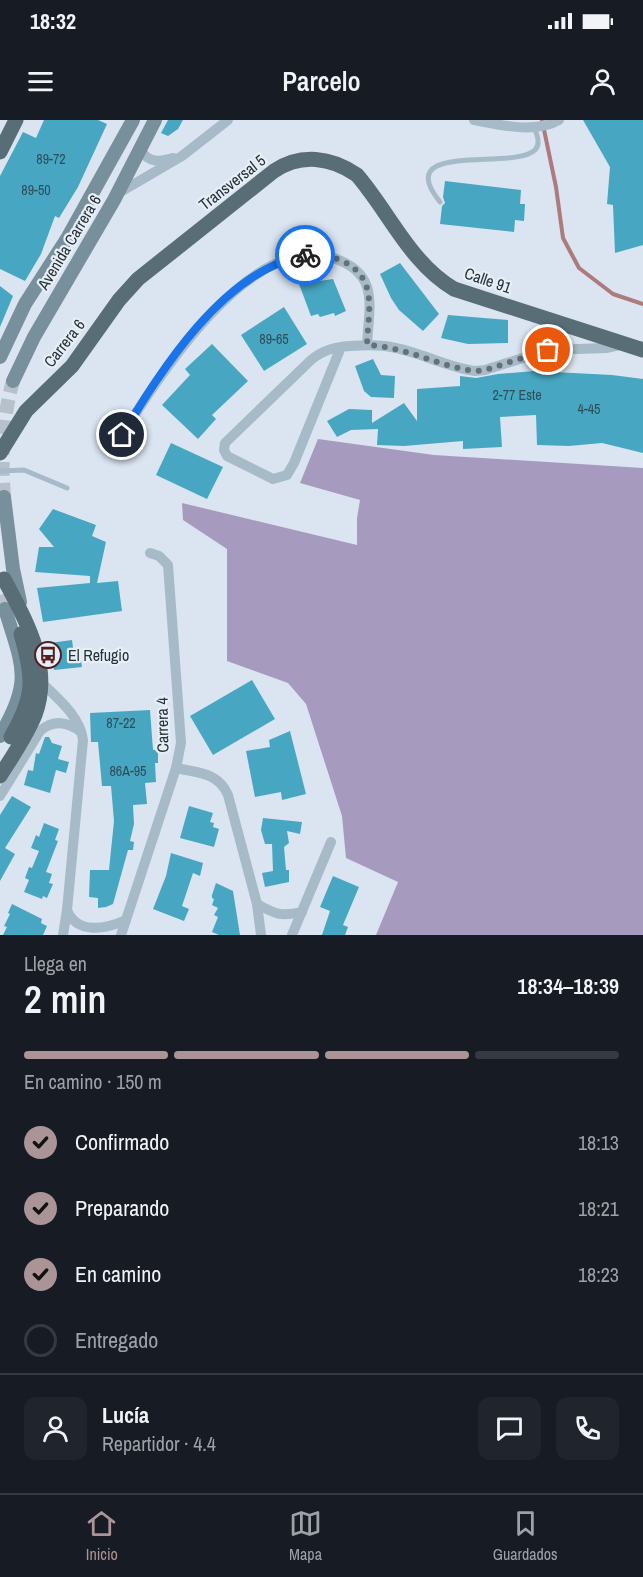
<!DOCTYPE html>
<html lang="es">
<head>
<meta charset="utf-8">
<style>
	:root { --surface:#171b24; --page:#20242c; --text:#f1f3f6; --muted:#9ea1a6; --line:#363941; --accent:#aa9495 }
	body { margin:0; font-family:"Archivo Narrow",sans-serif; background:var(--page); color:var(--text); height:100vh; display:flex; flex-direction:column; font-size:22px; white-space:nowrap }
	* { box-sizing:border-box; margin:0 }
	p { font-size:20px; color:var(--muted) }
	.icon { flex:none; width:33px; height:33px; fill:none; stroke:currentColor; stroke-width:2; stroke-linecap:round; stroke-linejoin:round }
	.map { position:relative; height:815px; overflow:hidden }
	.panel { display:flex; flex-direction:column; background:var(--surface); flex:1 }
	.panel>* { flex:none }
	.pin { position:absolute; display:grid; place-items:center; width:51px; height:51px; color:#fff; margin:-26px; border:3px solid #fff; border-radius:50%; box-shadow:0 2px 6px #0007 }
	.courier { position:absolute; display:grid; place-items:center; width:60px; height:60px; margin:-30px; border:4px solid #1a73e8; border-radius:50%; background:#fff; color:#222; box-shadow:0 2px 8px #0007 }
	.head em { font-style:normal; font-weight:600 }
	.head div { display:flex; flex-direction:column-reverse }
	.head { display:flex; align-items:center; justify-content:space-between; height:102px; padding:0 24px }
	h1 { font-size:39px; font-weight:600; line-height:45px }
	.bar { display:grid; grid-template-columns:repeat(4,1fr); gap:9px 6px; align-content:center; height:72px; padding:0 24px }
	.bar i { height:8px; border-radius:4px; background:var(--line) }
	.bar .current { background:var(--accent) }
	.bar p { grid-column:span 4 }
	.line { display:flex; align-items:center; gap:15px; padding:0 24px; border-top:2px solid var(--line) }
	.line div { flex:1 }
	.round { display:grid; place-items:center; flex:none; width:63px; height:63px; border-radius:12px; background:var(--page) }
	ol { padding:0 24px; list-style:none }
	li { display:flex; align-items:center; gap:18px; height:66px }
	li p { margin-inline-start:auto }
	li .icon { padding:6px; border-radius:50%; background:var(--accent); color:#111; stroke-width:4 }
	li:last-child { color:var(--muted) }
	li i { width:33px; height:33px; border:3px solid var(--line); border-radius:50% }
	.status { display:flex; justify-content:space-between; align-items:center; height:42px; padding:0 30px; background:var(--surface); direction:ltr }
	.status svg { height:16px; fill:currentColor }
	header { display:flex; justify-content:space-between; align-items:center; height:78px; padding:0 24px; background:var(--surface); font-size:27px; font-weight:600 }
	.tabs { display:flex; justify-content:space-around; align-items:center; height:84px; border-top:2px solid var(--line); background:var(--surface); font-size:16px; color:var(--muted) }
	.tabs a { display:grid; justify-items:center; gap:3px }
	.tabs .current { color:var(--accent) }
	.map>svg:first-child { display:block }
</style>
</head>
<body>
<div class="status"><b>18:32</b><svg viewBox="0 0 49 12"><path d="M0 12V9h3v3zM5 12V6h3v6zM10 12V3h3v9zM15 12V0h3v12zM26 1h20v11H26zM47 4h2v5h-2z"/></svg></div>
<header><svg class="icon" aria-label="menu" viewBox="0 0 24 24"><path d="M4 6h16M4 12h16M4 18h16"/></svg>Parcelo<svg class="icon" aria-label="person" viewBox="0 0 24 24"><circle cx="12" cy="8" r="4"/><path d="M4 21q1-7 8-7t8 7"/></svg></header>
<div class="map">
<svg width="643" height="815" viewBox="0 0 643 815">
	<rect width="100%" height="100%" fill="#dae5f1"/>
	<polygon fill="#a69bbf" points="318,319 434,335 643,348 643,815 376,815 398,762 346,738 342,696 306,584 288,563 227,541 227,429 183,400 182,383 357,425 357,398 360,380 300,363"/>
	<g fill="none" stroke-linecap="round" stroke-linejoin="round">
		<polyline stroke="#ad7b7a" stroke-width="4" points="542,0 556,67 563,118 579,148 613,174 643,184"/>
	</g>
	<g fill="#47a7c2">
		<polygon points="44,0 98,0 107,4 78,67 59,98 55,96 41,134 25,161 0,149 0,56 23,12 36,18"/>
		<polygon points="168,0 183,0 178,9 168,16 161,13"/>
		<polygon points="583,0 643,0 643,125 615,133 613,85 607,84 610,47"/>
		<polygon points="445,61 521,70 520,84 525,84 524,101 515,100 514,112 440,104 442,86 445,83 443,77"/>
		<polygon points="400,143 439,194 423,211 399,190 391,178 380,154"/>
		<polygon points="333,159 346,191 335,196 334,193 320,197 318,194 311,196 299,164"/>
		<polygon points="0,166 13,176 0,207"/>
		<polygon points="284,187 307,224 264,251 241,215"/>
		<polygon points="448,195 508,200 508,223 468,224 441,218"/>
		<polygon points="212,224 248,261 212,295 216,299 198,319 162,285 190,255 185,249"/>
		<polygon points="373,239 381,255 395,256 394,278 371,277 364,271 355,246"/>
		<polygon points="534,251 612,255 643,259 643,333 602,323 569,326 537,325 536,295 500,297 502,327 463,329 463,321 404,326 377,325 378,309 351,310 337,317 327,301 349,289 372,290 372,303 404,283 417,301 417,269 460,266 460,256 476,258 498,254"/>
		<polygon points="171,323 223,347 207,379 156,355"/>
		<polygon points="53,389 96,405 92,416 106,422 97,463 118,461 122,491 43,502 37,468 90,463 90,456 35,452 39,427 54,427 39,409"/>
		<polygon points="72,520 74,535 80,534 82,547 54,550 50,523"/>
		<polygon points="252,560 275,599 213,635 190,596"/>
		<polygon points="150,590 153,630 158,630 158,643 155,643 156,662 145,663 147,684 133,685 134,704 130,721 134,722 133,730 128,730 113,784 106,787 98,788 98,778 89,777 90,750 109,750 114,701 111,666 102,666 98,622 91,622 90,593"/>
		<polygon points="290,611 306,674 282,680 281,672 255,677 246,631 270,627 269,620"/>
		<polygon points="45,617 49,617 52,623 62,626 58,639 69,642 66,653 56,650 50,673 24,665 28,650 33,651 36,633 39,634"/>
		<polygon points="12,676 31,687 5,728 15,734 0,761 0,695"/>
		<polygon points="189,686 213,693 210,702 214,703 213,707 219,709 214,727 180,718"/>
		<polygon points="263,698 302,702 300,714 287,711 289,723 284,727 286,750 289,750 289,762 265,767 262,753 273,751 272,724 265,724 261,710"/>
		<polygon points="44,703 59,709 55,720 58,721 46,752 52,754 49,763 53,764 47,778 43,776 42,779 24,772 29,760 25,758 29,747 32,748 39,731 31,728 36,715 39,717"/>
		<polygon points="171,733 203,743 200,756 193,753 182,786 189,789 184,801 153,789 166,756"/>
		<polygon points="333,756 359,767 343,805 348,807 345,815 322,815 330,791 320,787"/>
		<polygon points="216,763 233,771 240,815 219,815 212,812 218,797 214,795 218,788 212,785 214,779 212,778 212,775"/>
		<polygon points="12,784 42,799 41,803 47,806 43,815 3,815 7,807 4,806 10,794 8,793"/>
	</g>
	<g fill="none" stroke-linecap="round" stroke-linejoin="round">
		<g stroke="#b6c1cb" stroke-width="14" stroke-dasharray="14 7" stroke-linecap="butt">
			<path d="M4,377C1,337 2,300 13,261"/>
			<polyline points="0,475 5,489"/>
		</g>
		<g stroke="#a6bac8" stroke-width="5">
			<path d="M440,82C390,20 514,51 535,30C541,24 537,14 534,8"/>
			<polyline points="0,351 24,350 67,368"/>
		</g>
		<g stroke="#a6bac8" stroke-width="10">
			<path d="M474,0C500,5 535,14 559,0"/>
			<path d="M141,30C148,43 160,42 173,38"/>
			<polyline points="117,74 182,36 228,0"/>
			<path d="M341,227L294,343L287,355L273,359L227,336L224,330L225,323L311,240C323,230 335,227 350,226C363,225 377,224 391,227C420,232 446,247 475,251L485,250L548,230L606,228L624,224"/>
			<path d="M122,315C158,257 251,111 333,138C380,153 369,186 367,225"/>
			<path d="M42,563C58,579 80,596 83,620L67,790L63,815"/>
			<path d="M176,648C198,653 218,652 228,675L257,784L261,815"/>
			<path d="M0,676L40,611C54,599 68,602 81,612"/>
			<path d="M257,784C275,794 281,797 302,792"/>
			<path d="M67,790C77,815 106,809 126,800"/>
			<polyline points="121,815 176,648 181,623 168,445 159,436 150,433"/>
			<polyline points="292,815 331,722"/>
		</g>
		<g stroke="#78909c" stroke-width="14">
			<polyline points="0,237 25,184 68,117 133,0"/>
			<polyline points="13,261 34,217 114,80 155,0"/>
			<polyline points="4,377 13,449 20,482"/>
			<path d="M0,616C33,560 23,548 5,489"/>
		</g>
		<g stroke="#586d76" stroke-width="15">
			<polyline points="0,32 16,0"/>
			<path d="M0,333L26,291L72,246L119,180L138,159L274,51C301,33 331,37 357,55C389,92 410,143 454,169L643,230"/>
			<path d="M11,617C35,576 34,558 21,514"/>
			<path d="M0,656C12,637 26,617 35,595C53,546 26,501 4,459"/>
		</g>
	</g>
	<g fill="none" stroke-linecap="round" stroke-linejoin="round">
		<path stroke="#667077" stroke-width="6" stroke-dasharray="0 10.8" d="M305,135C318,132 330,136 342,141C379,158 368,192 367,225C407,227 437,246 475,251L485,250L548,230"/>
		<path stroke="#1a73e8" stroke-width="8" d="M122,315C162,249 223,151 305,135"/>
	</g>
	<defs>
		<symbol id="bus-ring" viewBox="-11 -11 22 22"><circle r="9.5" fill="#e6eff8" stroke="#54201e" stroke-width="1.5"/><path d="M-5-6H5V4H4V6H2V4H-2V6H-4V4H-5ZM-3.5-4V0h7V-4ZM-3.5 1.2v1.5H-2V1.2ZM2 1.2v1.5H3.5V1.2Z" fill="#54201e"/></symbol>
	</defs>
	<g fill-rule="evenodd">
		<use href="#bus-ring" x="33" y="520" width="30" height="30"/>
	</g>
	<g text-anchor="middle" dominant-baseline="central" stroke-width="4.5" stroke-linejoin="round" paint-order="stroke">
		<g font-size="14" fill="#2f4e58">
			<text x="51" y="39">89-72</text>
			<text x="36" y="70">89-50</text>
			<text x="274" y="219">89-65</text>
			<text x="517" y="275">2-77 Este</text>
			<text x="589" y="289">4-45</text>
			<text x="121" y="603">87-22</text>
			<text x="128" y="651">86A-95</text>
		</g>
		<g font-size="16" fill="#273135" stroke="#e6eff8">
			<text transform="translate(232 62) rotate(-38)">Transversal 5</text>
			<text transform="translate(69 122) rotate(-59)">Avenida Carrera 6</text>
			<text transform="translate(488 160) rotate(19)">Calle 91</text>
			<text transform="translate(64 223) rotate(-52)">Carrera 6</text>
			<text transform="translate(162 605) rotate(-91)">Carrera 4</text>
		</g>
		<g font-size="16" fill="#273135" stroke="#e6eff8" text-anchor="start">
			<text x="68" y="535">El Refugio</text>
		</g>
	</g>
</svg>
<div class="pin" style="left:548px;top:230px;background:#ea580c"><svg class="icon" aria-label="bag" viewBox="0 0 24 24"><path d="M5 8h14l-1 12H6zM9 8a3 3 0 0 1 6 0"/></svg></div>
<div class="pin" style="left:122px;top:315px;background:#1f2937"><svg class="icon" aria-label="home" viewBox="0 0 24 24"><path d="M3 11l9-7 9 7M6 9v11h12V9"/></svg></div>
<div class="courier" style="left:305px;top:135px"><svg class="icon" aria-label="bike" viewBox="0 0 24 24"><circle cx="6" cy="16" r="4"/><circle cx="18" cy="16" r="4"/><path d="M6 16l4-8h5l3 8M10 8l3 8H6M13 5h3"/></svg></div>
</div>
<section class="panel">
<div class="head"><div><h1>2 min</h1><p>Llega en</p></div><em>18:34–18:39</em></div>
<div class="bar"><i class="current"></i><i class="current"></i><i class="current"></i><i></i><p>En camino · 150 m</p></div>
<ol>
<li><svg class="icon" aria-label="check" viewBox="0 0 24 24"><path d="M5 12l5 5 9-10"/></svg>Confirmado<p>18:13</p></li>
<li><svg class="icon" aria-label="check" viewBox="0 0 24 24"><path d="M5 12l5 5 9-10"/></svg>Preparando<p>18:21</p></li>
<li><svg class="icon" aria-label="check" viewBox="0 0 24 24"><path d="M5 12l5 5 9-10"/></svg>En camino<p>18:23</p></li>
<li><i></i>Entregado</li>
</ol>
<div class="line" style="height:108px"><a class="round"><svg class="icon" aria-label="person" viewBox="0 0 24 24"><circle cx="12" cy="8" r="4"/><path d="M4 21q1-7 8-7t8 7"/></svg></a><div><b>Lucía</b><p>Repartidor · 4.4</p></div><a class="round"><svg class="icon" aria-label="chat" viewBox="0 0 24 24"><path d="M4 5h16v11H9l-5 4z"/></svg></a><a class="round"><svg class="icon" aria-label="phone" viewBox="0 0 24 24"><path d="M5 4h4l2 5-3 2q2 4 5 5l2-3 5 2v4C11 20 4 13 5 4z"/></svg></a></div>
</section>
<nav class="tabs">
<a class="current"><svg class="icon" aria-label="home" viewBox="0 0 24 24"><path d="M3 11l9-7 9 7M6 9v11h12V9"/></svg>Inicio</a>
<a><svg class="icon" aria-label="map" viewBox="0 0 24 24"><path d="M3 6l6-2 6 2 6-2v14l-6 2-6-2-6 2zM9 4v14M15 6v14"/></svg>Mapa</a>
<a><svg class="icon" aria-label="saved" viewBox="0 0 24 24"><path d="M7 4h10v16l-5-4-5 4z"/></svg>Guardados</a>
</nav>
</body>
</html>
